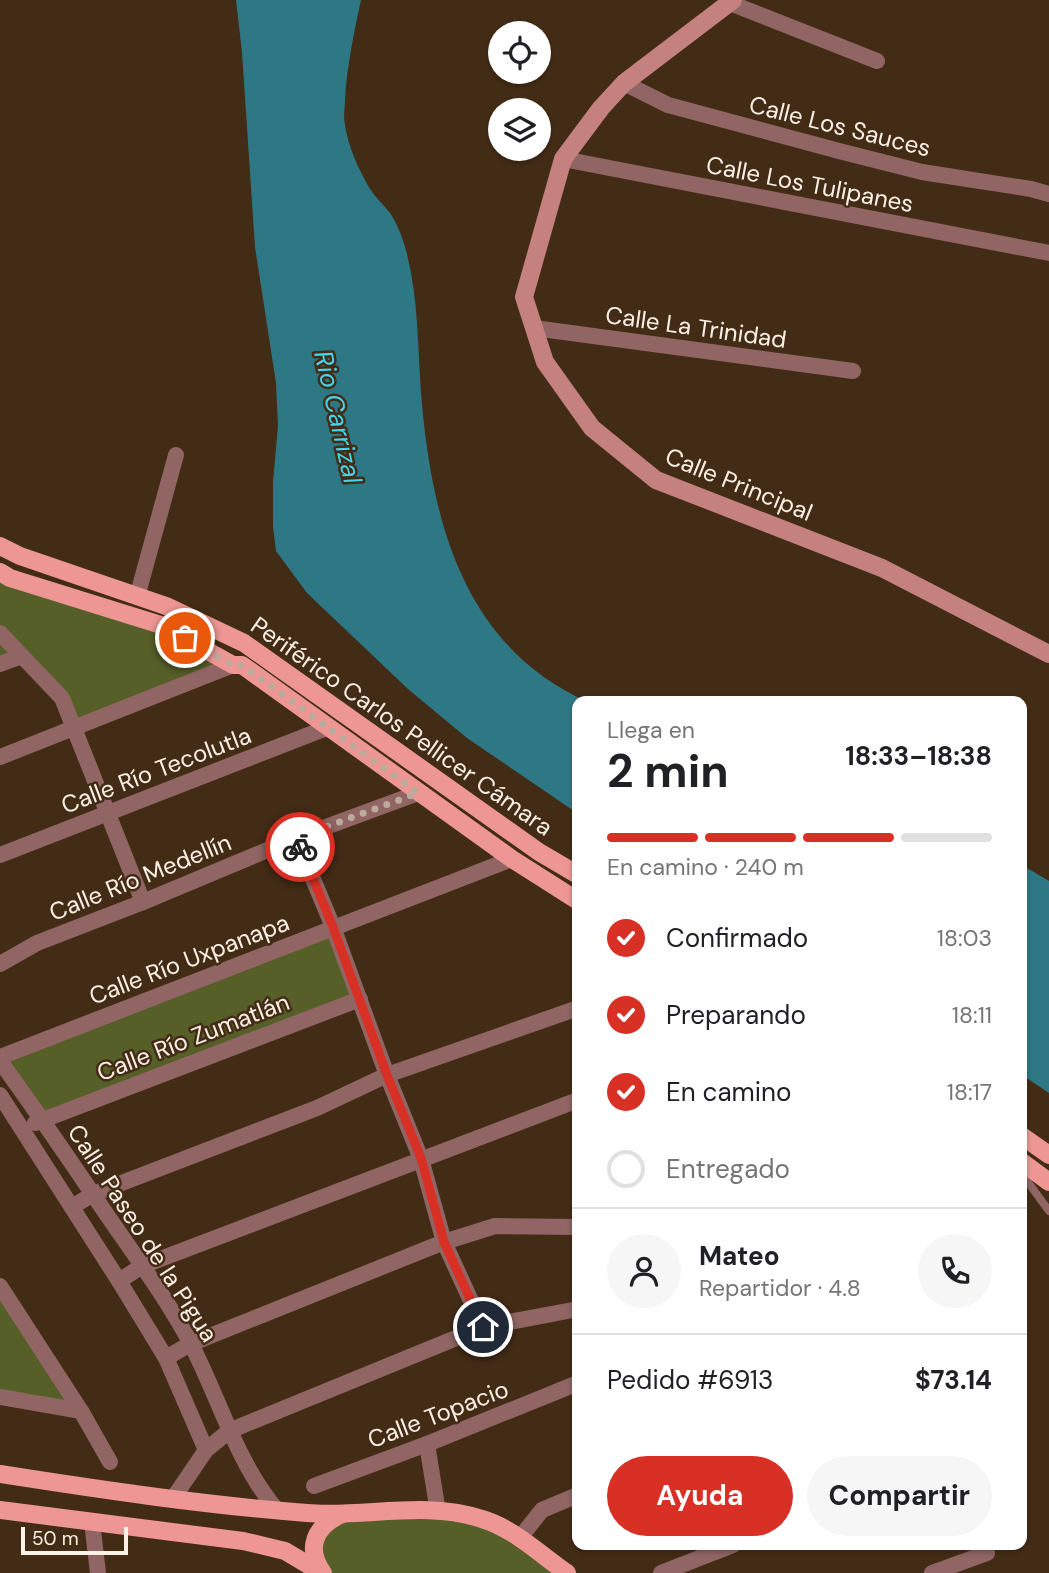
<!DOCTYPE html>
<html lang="es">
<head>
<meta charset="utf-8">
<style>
	:root { --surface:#fff; --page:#f6f6f6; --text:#202124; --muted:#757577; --line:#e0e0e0; --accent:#d93025 }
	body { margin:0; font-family:"DM Sans",sans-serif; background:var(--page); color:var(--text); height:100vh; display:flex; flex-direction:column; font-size:26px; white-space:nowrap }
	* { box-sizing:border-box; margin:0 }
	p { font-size:23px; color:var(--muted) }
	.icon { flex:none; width:38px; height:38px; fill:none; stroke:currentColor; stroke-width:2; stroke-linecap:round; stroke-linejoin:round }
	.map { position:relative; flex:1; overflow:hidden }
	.drawer { position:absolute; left:572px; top:696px; width:455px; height:854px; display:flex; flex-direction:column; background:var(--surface); border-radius:14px; box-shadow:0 2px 5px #0004 }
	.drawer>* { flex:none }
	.fabs { position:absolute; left:488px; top:21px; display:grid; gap:14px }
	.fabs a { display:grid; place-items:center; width:63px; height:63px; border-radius:50%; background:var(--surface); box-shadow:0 2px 5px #0004; font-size:35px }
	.scale { position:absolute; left:21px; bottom:18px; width:107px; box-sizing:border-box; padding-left:7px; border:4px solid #fdf0e6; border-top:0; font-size:19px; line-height:24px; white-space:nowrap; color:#fdf0e6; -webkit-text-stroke:5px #432c16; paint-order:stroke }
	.pin { position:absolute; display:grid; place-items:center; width:60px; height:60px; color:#fff; margin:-30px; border:4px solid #fff; border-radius:50%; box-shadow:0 2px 7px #0007 }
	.courier { position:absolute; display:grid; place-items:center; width:70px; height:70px; margin:-35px; border:5px solid #d93025; border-radius:50%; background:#fff; color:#222; box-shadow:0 2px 9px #0007 }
	.overview em { font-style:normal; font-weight:700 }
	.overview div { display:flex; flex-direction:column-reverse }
	.overview { display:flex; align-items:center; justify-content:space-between; height:119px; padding:0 35px }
	h1 { font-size:46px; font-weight:700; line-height:52px }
	.bar { display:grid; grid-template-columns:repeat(4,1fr); gap:10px 7px; align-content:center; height:84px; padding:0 35px }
	.bar i { height:9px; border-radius:5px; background:var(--line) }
	.bar .current { background:var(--accent) }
	.bar p { grid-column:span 4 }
	.line { display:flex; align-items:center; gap:18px; padding:0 35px; border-top:2px solid var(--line) }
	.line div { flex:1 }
	.round { display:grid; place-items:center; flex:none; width:74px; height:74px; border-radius:37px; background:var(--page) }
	ol { padding:0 35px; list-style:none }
	li { display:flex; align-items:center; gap:21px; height:77px }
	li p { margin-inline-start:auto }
	li .icon { padding:7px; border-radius:50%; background:var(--accent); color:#fff; stroke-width:4 }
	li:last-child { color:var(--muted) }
	li i { width:38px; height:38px; border:4px solid var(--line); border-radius:50% }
	.button { display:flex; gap:14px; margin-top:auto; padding:14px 35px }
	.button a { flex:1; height:80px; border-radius:42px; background:var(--accent); color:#fff; font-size:28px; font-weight:700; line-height:80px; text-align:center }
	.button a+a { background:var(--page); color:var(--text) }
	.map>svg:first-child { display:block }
</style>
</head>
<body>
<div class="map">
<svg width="1049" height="1573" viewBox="0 0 1049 1573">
	<rect width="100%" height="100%" fill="#432c16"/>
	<g fill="#565f28">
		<polygon points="0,572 161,625 233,665 73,728 62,698 22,656 0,664"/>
		<polygon points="333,927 360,999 42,1119 0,1061"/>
		<polygon points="0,1286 81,1411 0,1397"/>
		<polygon points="461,1514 567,1573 323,1573 315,1536 329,1521"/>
	</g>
	<g fill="#2e7885">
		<path d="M236,0H361C354,33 347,65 345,99C345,107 343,117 345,125C348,147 359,170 370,189C376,198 384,205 390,213C402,231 407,252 411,273C419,316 418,361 422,404C433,526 466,648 588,702H578L577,813L467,738L408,689L307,593L276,551L273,526V482L278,426L276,383L255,247L242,52Z"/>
		<polygon points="1022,865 1049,881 1049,1093 1022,1075"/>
	</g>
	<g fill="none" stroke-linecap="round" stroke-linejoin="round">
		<polyline stroke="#906564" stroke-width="8" points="1022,1174 1049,1211"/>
		<g stroke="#906564" stroke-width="16">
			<polyline points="730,3 877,61"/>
			<polyline points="624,83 668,105 839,151 922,172 1031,189 1049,194"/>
			<polyline points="563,159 1049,253"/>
			<polyline points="534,328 853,371"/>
			<polyline points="137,597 176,455"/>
			<polyline points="0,633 62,698 143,902"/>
			<polyline points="0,664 22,656"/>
			<polyline points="0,757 233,665"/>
			<polyline points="296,838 333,927 387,1075 421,1159 444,1242 483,1327"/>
			<polyline points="0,855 329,727"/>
			<polyline points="0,964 37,943 143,902 296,838 418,793"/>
			<polyline points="0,1057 512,859"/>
			<path d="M0,1061C37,1112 72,1163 107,1215C136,1257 167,1299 191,1344C220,1400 236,1461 276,1509"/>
			<polyline points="0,1095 119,1281 166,1358 206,1450"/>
			<polyline points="35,1123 360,999"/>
			<polyline points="72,1207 93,1194 317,1108 387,1075 578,1008"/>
			<polyline points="119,1281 142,1266 578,1100"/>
			<polyline points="0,1286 81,1411 110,1462"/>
			<polyline points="166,1358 190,1344 444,1242 495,1226 578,1227"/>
			<polyline points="0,1397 81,1411"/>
			<polyline points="427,1444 438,1512"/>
			<polyline points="314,1486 427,1444 578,1383"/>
			<polyline points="172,1500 206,1450 229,1431 483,1327 578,1309"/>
			<polyline points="92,1522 98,1573"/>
			<polyline points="519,1539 542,1510 578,1495"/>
			<polyline points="661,1573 733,1545"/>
			<polyline points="932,1573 987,1553"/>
		</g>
		<polyline stroke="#c4817f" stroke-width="18" points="733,0 624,83 601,108 563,159 524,297 545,362 592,428 656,480 882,568 1049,654"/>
		<g stroke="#ed9694" stroke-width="18">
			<polyline points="0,546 20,556 166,606 244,643 539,852 578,875"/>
			<polyline points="0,572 10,578 161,625 233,665 242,665 512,859 578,901"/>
			<polyline points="1022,1136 1049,1155"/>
			<polyline points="1022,1162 1049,1182"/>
			<path d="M0,1474C102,1490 204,1505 307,1513C364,1518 426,1500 482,1519C513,1528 541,1555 567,1573"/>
			<polyline points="0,1510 243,1541 285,1551 322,1573"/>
			<path d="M323,1573C305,1548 315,1526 342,1514"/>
		</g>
	</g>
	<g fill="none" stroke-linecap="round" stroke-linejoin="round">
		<polyline stroke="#bcab9d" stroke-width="7" stroke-dasharray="0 12.6" points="185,638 233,665 242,665 418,793 296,838 300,847"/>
		<polyline stroke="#d93025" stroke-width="9" points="300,847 333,927 387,1075 421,1158 444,1242 483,1327"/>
	</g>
	<g text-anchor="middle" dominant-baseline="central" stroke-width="5" stroke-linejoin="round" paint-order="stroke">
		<g font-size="24" fill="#fdf0e6" stroke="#432c16">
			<text transform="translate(840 126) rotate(14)">Calle Los Sauces</text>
			<text transform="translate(810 184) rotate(11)">Calle Los Tulipanes</text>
			<text transform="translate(696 327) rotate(8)">Calle La Trinidad</text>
			<text transform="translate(739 484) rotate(22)">Calle Principal</text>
			<text transform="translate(402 726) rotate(35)">Periférico Carlos Pellicer Cámara</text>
			<text transform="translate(156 770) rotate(-21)">Calle Río Tecolutla</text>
			<text transform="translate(140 877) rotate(-22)">Calle Río Medellín</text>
			<text transform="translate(189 959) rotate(-21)">Calle Río Uxpanapa</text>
			<text transform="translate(193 1037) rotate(-21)">Calle Río Zumatlán</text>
			<text transform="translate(143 1233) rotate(57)">Calle Paseo de la Pigua</text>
			<text transform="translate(438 1414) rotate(-21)">Calle Topacio</text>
		</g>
		<g font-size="26" font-style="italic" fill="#44d4ed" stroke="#432c16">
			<text transform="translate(338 417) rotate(77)">Rio Carrizal</text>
		</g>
	</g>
</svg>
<div class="fabs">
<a><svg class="icon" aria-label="locate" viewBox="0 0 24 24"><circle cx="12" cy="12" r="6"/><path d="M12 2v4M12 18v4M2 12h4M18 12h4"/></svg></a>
<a><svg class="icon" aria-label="layers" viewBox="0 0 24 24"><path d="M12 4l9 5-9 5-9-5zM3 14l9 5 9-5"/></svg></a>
</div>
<div class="scale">50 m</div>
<div class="pin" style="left:185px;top:638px;background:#ea580c"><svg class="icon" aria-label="bag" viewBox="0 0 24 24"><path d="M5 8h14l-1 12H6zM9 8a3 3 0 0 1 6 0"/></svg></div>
<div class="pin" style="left:483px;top:1327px;background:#1f2937"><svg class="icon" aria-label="home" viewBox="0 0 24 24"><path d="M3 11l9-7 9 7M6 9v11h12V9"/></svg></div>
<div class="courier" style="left:300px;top:847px"><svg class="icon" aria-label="bike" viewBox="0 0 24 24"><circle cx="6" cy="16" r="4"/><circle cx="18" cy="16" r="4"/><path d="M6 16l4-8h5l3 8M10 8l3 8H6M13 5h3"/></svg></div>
<section class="drawer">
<div class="overview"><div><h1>2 min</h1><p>Llega en</p></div><em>18:33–18:38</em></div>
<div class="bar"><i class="current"></i><i class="current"></i><i class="current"></i><i></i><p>En camino · 240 m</p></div>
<ol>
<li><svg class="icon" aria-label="check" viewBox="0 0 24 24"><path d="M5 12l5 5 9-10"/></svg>Confirmado<p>18:03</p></li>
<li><svg class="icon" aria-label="check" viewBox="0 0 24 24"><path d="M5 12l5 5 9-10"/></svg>Preparando<p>18:11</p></li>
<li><svg class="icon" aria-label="check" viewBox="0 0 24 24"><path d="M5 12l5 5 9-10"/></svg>En camino<p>18:17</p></li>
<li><i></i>Entregado</li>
</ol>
<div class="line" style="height:126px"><a class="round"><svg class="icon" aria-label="person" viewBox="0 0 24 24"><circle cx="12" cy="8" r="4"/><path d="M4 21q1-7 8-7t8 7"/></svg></a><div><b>Mateo</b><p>Repartidor · 4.8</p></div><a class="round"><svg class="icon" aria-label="phone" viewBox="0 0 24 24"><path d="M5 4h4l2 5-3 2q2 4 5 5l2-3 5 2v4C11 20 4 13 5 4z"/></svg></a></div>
<div class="line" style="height:91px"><div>Pedido #6913</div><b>$73.14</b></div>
<div class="button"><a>Ayuda</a><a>Compartir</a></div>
</section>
</div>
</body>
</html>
